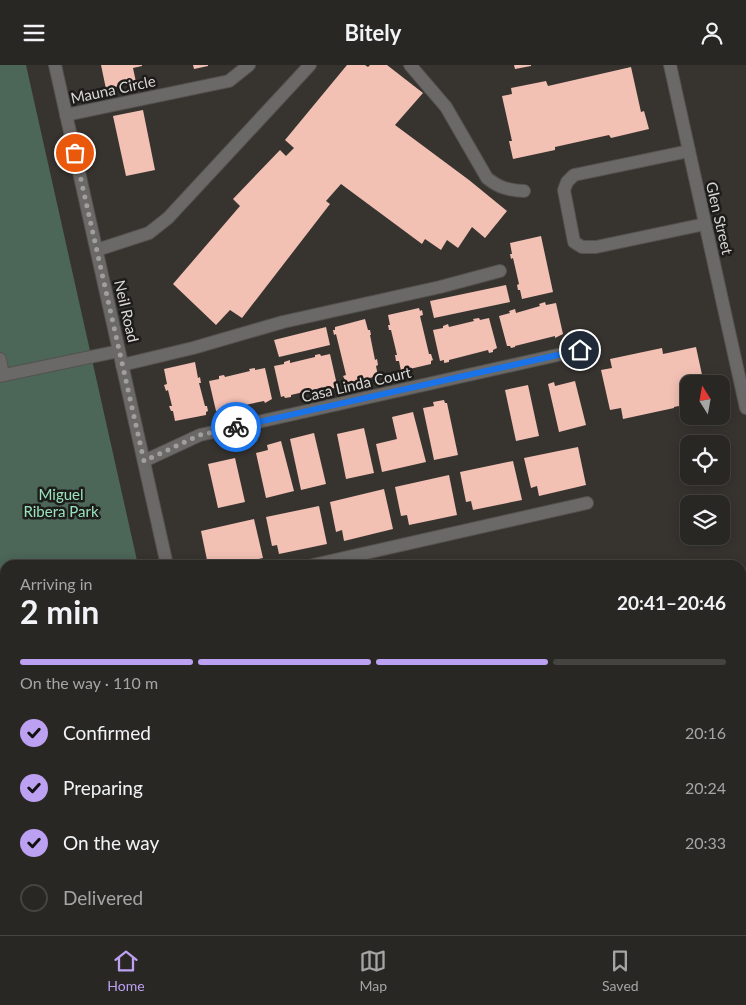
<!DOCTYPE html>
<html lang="en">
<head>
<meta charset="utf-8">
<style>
	:root { --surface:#292724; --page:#312f2c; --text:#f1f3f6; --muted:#a5a5a6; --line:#454441; --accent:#bca0f2 }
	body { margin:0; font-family:Lato,sans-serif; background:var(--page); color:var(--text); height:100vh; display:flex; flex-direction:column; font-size:19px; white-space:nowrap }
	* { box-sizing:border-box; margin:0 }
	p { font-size:16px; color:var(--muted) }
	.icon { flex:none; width:28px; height:28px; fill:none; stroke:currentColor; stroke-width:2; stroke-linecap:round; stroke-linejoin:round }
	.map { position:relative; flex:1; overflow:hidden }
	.drawer { position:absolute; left:0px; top:495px; width:746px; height:375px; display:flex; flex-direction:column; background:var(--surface); border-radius:15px 15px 0 0; box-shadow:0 2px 12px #0003,0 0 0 1px var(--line) }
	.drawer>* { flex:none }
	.needle { width:32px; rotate:349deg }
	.tools { position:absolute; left:680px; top:310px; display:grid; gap:10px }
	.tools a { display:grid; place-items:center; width:50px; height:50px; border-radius:10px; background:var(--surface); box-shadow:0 2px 12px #0003,0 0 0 1px var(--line); font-size:25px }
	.pin { position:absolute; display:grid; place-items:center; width:42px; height:42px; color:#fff; margin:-21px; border:2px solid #fff; border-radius:50%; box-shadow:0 1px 5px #0007 }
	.courier { position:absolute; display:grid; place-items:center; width:50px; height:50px; margin:-25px; border:4px solid #1a73e8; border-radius:50%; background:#fff; color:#222; box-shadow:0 1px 6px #0007 }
	.summary em { font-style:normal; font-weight:700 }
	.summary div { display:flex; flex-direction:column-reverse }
	.summary { display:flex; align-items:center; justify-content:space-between; height:85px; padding:0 20px }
	h1 { font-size:32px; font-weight:700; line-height:38px }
	.bar { display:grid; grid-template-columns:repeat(4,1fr); gap:8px 5px; align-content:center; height:60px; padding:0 20px }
	.bar i { height:6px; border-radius:4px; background:var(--line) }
	.bar .current { background:var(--accent) }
	.bar p { grid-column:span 4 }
	ol { padding:0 20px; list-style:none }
	li { display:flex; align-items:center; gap:15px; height:55px }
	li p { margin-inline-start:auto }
	li .icon { padding:5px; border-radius:50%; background:var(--accent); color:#111; stroke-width:4 }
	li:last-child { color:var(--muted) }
	li i { width:28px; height:28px; border:2px solid var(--line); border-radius:50% }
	header { display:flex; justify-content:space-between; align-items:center; height:65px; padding:0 20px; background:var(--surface); font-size:22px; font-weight:700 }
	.dock { display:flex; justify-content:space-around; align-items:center; height:70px; border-top:1px solid var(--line); background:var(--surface); font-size:14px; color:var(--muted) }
	.dock a { display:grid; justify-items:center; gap:2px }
	.dock .current { color:var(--accent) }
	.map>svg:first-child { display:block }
</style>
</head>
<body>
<header><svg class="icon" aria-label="menu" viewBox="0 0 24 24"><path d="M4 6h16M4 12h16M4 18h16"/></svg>Bitely<svg class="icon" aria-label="person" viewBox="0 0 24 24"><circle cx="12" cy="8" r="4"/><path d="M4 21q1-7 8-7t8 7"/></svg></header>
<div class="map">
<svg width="746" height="870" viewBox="0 0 746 870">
	<rect width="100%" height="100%" fill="#373430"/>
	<polygon fill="#4c6658" points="0,0 26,0 138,500 5,500 5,796 0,797"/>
	<g fill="#f3c0b4">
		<polygon points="101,0 142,0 142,1 133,3 136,17 106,24"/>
		<polygon points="193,0 208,0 208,1 194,4"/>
		<polygon points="347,0 365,0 368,2 370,0 387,0 423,28 395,60 469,115 507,146 485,173 472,162 458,183 447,175 441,185 425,174 422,179 341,119 326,136 330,139 242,253 230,245 216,260 173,219 240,141 233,134 280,85 286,91 294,83 285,75"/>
		<polygon points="514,0 531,0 531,1 515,4"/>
		<polygon points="631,2 641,47 644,46 649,64 611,73 609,70 555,82 555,85 513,94 509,76 512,76 502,31 512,29 511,23 546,16 548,21"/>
		<polygon points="143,45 155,105 126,111 113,51"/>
		<polygon points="541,171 553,227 522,234 520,225 518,225 517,220 519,219 513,193 511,194 510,189 512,189 510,178"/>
		<polygon points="506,220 510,237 434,253 430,236"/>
		<polygon points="545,237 546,240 556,238 563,269 555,273 555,271 515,281 515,282 511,283 510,281 507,281 499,251 510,248 509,246 515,244 516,248 540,241 539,239"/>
		<polygon points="419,243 420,246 422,245 423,250 420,251 429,289 431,289 433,295 431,296 431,299 401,306 399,296 396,296 395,290 397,290 391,265 389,265 388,260 390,260 388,250"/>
		<polygon points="479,253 480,255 489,253 497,283 493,285 493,287 489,288 488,285 449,295 449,297 444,298 444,295 440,296 433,265 443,263 443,261 448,259 449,262 474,256 473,254"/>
		<polygon points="365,254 368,265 370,265 371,270 370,270 375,295 377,294 378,300 376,301 378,311 348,318 347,315 345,315 343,311 346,310 336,269 334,270 333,265 335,265 335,262"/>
		<polygon points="326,262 330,280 279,292 274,275"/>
		<polygon points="696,282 704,319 689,319 689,339 674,342 674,343 623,354 621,343 610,345 601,305 612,303 610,294 662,283 663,289"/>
		<polygon points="320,289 321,291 330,289 337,320 334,320 335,323 330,324 329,321 291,330 291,332 285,333 284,331 281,332 274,301 284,299 284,297 290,295 290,298 315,292 315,290"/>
		<polygon points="195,297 198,313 200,312 201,318 199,318 205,341 207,341 208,346 206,347 206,350 175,356 173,346 171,346 169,341 172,341 168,325 166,326 164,320 167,319 164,304"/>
		<polygon points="255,303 255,305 265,303 272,334 265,338 264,336 226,344 226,347 220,348 219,346 216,346 209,316 219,314 219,311 224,310 225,312 250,306 249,304"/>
		<polygon points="575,316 586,360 559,367 548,319 554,317 555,321"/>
		<polygon points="528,320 539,371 516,376 505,325"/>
		<polygon points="444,335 445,338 447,338 458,390 434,395 423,343 434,341 433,337"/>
		<polygon points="413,347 426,397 382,407 376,379 397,374 392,352"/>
		<polygon points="364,363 374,408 346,414 337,369"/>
		<polygon points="314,368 326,419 301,425 290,374"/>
		<polygon points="281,376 294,426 266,433 256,388 268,385 267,380"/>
		<polygon points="578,382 586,420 539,431 537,421 531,423 524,393"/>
		<polygon points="235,393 245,437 218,443 208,399"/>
		<polygon points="513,396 522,435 473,445 471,436 466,437 460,407"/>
		<polygon points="449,410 457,450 409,460 407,450 401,451 395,422"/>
		<polygon points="384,424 393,464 344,476 342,465 336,467 330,437"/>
		<polygon points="319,441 327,479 279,489 277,480 272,481 266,452"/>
		<polygon points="254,454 263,493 231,500 214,500 213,494 207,495 201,466"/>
		<polygon points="741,681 746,698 741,699"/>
		<polygon points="5,840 5,865 45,866 24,870 0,870 0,841"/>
		<polygon points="202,865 203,870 186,870 186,869"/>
		<polygon points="289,865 318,865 319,870 290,870"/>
		<polygon points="327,865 355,865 357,870 328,870"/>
		<polygon points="363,865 381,865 381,866 364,870"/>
		<polygon points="662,865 696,865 697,870 664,870"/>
	</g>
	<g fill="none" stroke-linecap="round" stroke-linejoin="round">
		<defs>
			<g id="service">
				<path d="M410,0L446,42L487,113C499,123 509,125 524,126"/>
				<polyline points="689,86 574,110 567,117 564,125 574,177 582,182 596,182 705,159"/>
				<polyline points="97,185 149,168 168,153 310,0"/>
				<polyline points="0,294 3,310"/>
				<polyline points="122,300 193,283 283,257 440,222 500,206"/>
				<polyline points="0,311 119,286"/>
				<polyline points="313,500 587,438"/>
				<polyline points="0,565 5,567"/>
				<polyline points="121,870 144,865"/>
				<polyline points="492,870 516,865"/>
			</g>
			<g id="minor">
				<polyline points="670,0 746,343"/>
				<polyline points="66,50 229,16 249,0"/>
				<polyline points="144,396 200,370 580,285"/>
				<polyline points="741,588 746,587"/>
				<polyline points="0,812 5,811"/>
			</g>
			<g id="tertiary">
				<polyline points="55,0 167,500"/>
				<polyline points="250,865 252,870"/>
			</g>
		</defs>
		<use href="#service" stroke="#54524e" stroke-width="14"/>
		<use href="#minor" stroke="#54524e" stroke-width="14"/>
		<use href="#tertiary" stroke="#54524e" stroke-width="14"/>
		<use href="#service" stroke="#6b6868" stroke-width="12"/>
		<use href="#minor" stroke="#6b6868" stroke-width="12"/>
		<use href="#tertiary" stroke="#6b6868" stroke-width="12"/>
	</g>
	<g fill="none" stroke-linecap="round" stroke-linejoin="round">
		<polyline stroke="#a19f9b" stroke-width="5" stroke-dasharray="0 9" points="75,88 144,396 200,370 236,362"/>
		<polyline stroke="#1a73e8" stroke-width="6" points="236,362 580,285"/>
	</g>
	<g text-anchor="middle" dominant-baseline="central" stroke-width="5" stroke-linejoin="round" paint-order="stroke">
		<g font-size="15" fill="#dad8d5" stroke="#1d1c1a">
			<text transform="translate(113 24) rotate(-12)">Mauna Circle</text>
			<text transform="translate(720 153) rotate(77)">Glen Street</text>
			<text transform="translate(127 246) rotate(77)">Neil Road</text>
			<text transform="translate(356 319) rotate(-13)">Casa Linda Court</text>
		</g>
		<g font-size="15" fill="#98e3bc" stroke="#1d1c1a">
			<text x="61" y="429">Miguel<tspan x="61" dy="17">Ribera Park</tspan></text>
		</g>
	</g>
</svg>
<div class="tools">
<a><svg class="needle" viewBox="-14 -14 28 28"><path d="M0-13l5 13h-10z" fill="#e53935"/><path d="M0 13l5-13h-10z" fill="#a5a5a6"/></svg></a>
<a><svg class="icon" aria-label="locate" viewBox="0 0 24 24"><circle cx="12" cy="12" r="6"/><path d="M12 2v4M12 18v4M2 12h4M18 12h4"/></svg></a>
<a><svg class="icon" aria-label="layers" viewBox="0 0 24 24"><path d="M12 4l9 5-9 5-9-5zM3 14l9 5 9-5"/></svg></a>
</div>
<div class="pin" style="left:75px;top:88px;background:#ea580c"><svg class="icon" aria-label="bag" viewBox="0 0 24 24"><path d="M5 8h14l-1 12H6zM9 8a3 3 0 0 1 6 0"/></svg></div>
<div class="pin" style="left:580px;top:285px;background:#1f2937"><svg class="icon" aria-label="home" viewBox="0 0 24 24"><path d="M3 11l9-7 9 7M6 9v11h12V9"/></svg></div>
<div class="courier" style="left:236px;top:362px"><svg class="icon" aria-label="bike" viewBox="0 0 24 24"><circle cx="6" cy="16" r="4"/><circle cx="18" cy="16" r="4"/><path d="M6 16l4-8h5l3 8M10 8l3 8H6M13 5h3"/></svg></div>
<section class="drawer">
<div class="summary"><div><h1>2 min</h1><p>Arriving in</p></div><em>20:41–20:46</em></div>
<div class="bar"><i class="current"></i><i class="current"></i><i class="current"></i><i></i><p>On the way · 110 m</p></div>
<ol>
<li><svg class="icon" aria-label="check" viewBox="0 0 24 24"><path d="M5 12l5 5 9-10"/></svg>Confirmed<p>20:16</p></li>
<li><svg class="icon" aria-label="check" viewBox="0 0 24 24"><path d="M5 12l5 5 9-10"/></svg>Preparing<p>20:24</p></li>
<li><svg class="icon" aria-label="check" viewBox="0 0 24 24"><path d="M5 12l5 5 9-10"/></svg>On the way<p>20:33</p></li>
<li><i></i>Delivered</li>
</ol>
</section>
</div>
<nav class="dock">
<a class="current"><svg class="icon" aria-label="home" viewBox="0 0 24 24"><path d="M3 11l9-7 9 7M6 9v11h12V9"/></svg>Home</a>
<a><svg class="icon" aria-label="map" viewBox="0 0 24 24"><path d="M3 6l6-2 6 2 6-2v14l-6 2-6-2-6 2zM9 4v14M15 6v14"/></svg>Map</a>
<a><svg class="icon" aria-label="saved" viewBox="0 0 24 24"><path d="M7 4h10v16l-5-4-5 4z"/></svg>Saved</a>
</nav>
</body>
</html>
